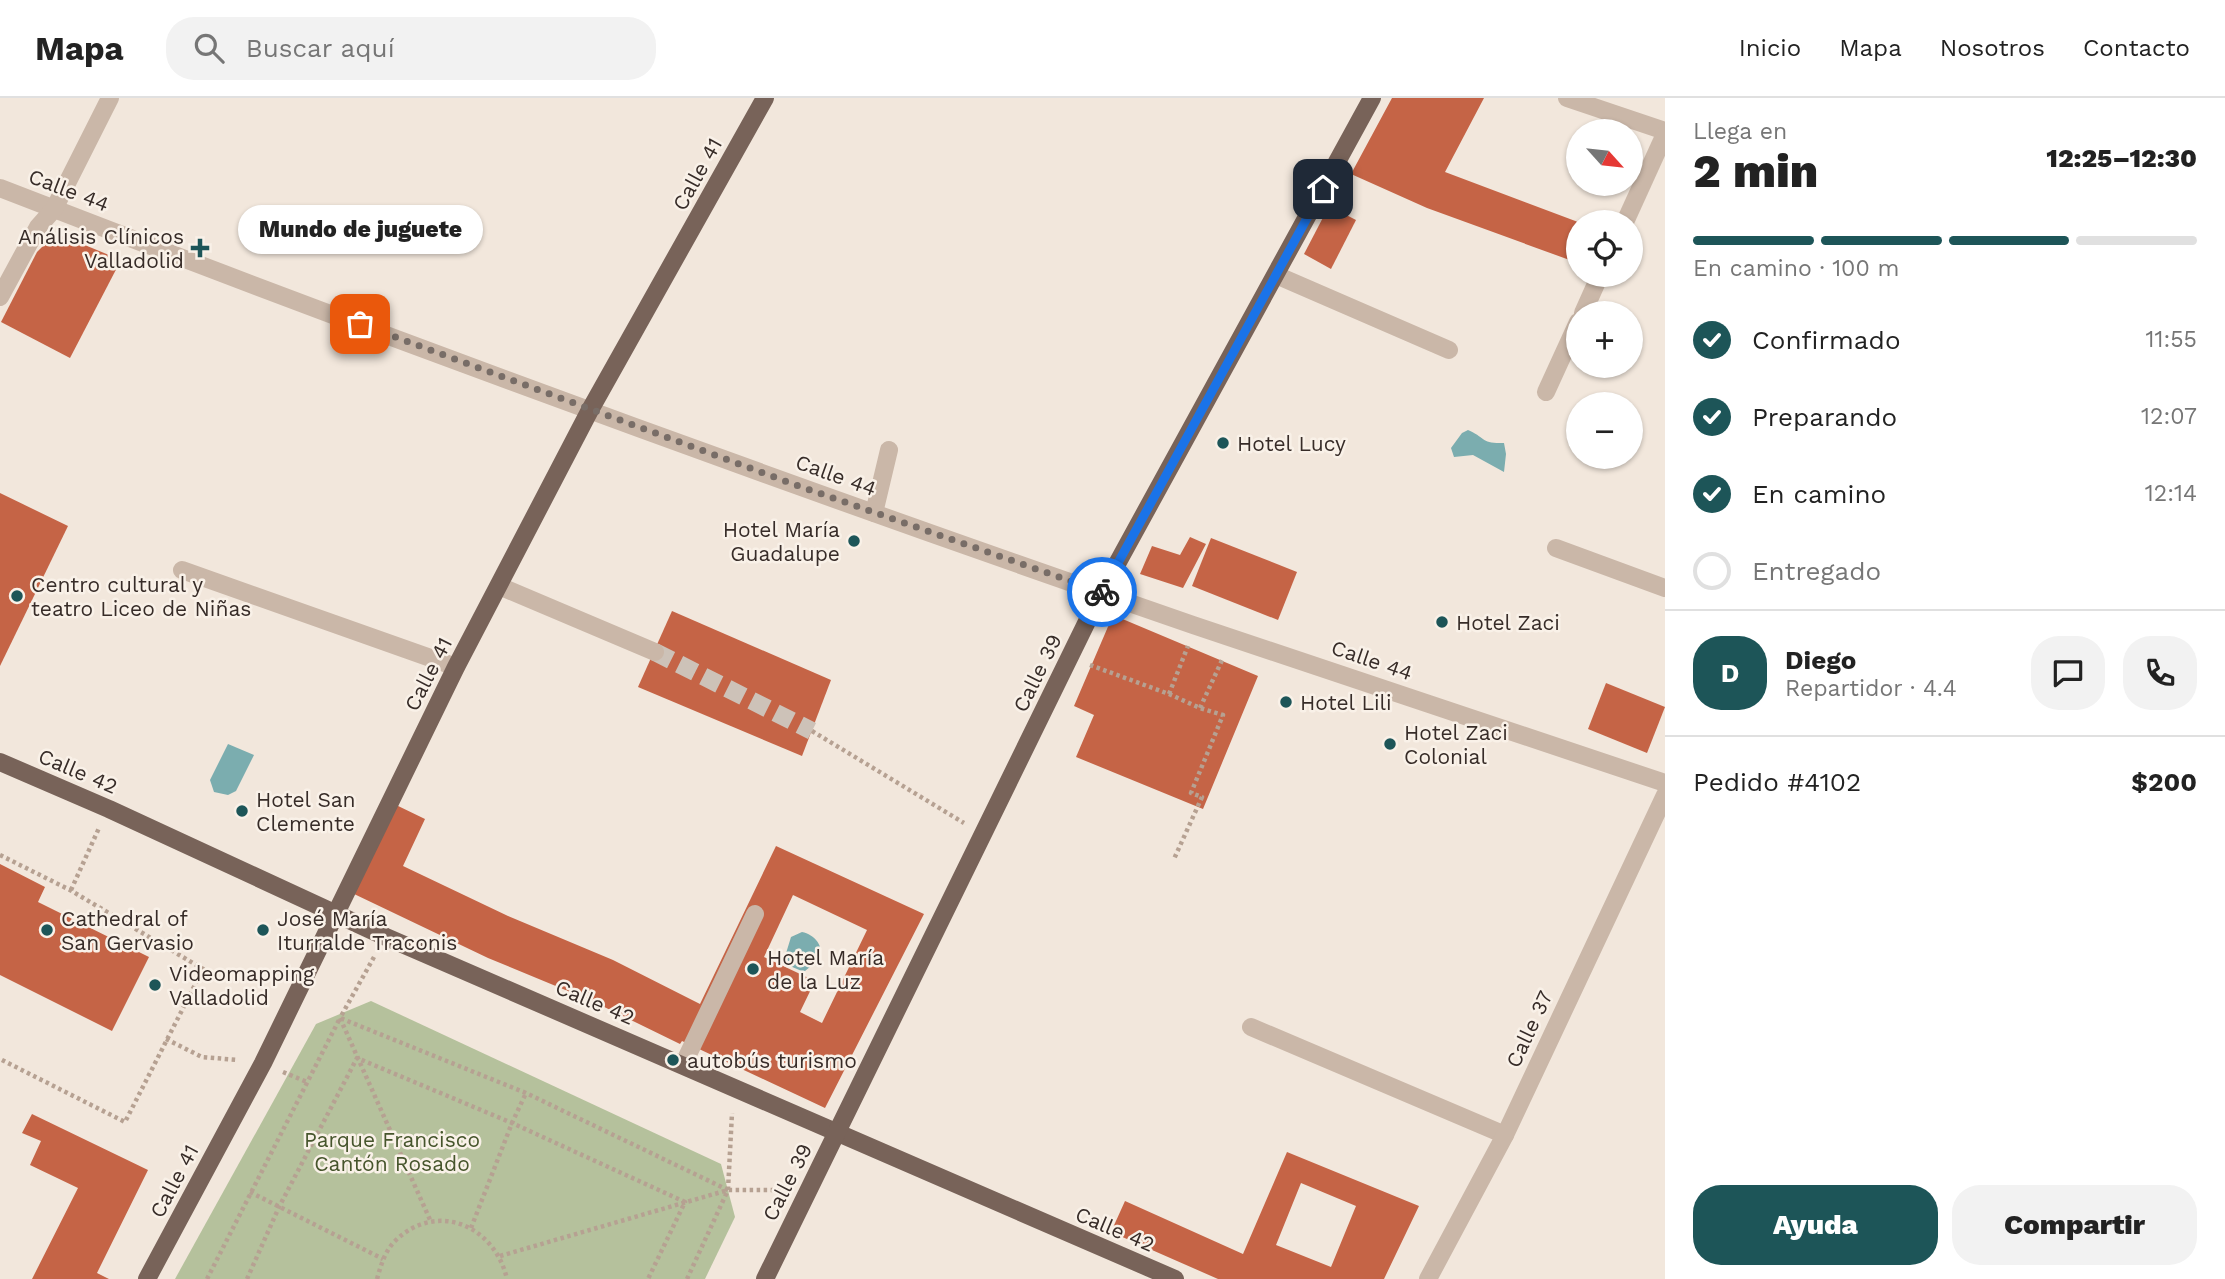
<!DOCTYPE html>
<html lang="es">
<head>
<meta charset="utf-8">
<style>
	:root { --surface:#fff; --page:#f2f2f2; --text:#222; --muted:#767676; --line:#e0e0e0; --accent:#1d5558 }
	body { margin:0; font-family:"Work Sans",sans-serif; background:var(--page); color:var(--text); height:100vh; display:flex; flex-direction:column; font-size:26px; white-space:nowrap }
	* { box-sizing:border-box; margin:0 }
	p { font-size:23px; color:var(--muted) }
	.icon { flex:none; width:38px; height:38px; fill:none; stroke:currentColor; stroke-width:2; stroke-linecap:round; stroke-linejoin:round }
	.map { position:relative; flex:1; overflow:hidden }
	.drawer { display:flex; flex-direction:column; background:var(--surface); width:560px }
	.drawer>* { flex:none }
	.needle { width:46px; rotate:117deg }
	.buttons { position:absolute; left:1566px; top:21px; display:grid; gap:14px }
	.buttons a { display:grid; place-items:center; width:77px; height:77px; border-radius:50%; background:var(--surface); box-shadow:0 2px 5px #0004; font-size:35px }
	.pin { position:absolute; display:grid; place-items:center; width:60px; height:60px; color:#fff; margin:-30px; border-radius:14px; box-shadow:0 4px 10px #0006 }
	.courier { position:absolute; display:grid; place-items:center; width:70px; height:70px; margin:-35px; border:5px solid #1a73e8; border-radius:50%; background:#fff; color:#222; box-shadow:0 2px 9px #0007 }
	.bubble { position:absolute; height:49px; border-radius:24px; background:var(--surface); box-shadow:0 2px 5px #0004; font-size:23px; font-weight:800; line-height:49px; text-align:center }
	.head em { font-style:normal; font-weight:800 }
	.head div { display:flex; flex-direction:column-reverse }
	.head { display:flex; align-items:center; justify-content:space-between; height:119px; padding:0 28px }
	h1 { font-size:46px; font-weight:800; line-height:52px }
	.bar { display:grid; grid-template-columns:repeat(4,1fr); gap:10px 7px; align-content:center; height:84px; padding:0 28px }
	.bar i { height:9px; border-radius:5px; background:var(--line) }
	.bar .current { background:var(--accent) }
	.bar p { grid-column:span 4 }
	.line { display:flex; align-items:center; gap:18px; padding:0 28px; border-top:2px solid var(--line) }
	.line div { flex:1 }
	.round { display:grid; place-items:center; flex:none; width:74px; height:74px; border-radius:28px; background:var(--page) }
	ol { padding:0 28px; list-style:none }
	li { display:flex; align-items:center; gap:21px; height:77px }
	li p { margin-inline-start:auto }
	li .icon { padding:7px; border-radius:50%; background:var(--accent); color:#fff; stroke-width:4 }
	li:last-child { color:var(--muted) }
	li i { width:38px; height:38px; border:4px solid var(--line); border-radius:50% }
	.button { display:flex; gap:14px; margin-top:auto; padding:14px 28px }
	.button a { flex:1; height:80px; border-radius:28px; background:var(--accent); color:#fff; font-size:28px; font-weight:800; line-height:80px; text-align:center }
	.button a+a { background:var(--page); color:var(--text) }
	header { display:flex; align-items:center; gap:42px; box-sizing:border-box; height:98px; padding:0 35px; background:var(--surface); border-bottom:2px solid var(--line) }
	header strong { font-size:33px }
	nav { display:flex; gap:38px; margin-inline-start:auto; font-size:24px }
	.search { width:490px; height:63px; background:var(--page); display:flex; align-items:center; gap:18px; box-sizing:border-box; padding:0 24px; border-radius:28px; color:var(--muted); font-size:26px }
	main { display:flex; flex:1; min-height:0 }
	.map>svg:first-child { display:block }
</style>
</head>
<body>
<header>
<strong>Mapa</strong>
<div class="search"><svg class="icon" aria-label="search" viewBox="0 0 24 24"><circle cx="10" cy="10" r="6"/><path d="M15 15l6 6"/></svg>Buscar aquí</div>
<nav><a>Inicio</a><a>Mapa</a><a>Nosotros</a><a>Contacto</a></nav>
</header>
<main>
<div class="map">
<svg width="1665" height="1181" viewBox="0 0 1665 1181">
	<rect width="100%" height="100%" fill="#f2e7dc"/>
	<polygon fill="#b5c19c" points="371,903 721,1066 735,1119 705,1181 175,1181 316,926"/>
	<g fill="#7badaf">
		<path d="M1468,332C1485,339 1481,346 1504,345L1506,356L1504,374L1473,357L1454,359L1451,350L1462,335Z"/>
		<polygon points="228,646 254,657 236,693 228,697 214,694 210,682"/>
		<path d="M802,834C814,836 826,849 818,861C815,866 808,870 804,874L783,865L791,839Z"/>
	</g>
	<g fill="#c56446" fill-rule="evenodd">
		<polygon points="1392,0 1484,0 1445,74 1578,124 1578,157 1575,164 1427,110 1351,76"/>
		<polygon points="1329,108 1356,122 1331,171 1304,156"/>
		<polygon points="63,138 121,162 70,260 1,224 37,154 45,146"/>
		<polygon points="0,395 68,428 0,568"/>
		<polygon points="1190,439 1206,446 1183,490 1140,476 1152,448 1180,457"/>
		<polygon points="1211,440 1297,474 1278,522 1192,488"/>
		<polygon points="672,513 831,582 802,658 638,589"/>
		<polygon points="1113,517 1258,578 1203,711 1076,659 1094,617 1074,608"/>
		<polygon points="1606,585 1665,609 1647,655 1588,631"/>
		<path d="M394,706L425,721L403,768L508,818L613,862L700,906L776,748L924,816L825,1010L682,943L680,946L592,903L488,860L352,795ZM793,797L867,832L822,925L800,914L815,883L764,859Z"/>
		<polygon points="0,766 45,789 38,804 149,859 112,933 0,877"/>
		<polygon points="32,1016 148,1072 97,1175 109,1181 32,1181 78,1090 30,1067 41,1043 22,1035"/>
		<path d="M1287,1054L1419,1108L1384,1181H1218L1111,1134L1125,1103L1243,1156ZM1301,1085L1356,1108L1331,1169L1276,1147Z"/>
	</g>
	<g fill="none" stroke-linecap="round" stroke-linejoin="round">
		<polyline stroke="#cdc2b8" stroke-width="18" stroke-dasharray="18 9" stroke-linecap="butt" points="655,554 812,633"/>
		<g stroke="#b6a192" stroke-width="4.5" stroke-dasharray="3.5 3.5" stroke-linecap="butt">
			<polyline points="1090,567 1169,596 1200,610 1223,617 1191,695 1202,699 1174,761"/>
			<polyline points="1169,596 1188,548"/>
			<polyline points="1200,610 1223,560"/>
			<polyline points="812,633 964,725"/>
			<polyline points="0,757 70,792 203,871 125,1024 0,961"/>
			<polyline points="71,792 99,730"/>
			<polyline points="374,859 340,920 431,1124"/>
			<polyline points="166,941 202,959 238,962"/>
			<polyline points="283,974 307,984"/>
			<polyline points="250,1094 383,1161"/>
			<polyline points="471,1130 512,1025 526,995"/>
			<polyline points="500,1158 728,1092 783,1092"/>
			<polyline points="207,1181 340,920 526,995 728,1092"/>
			<polyline points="247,1181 279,1109 357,960 512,1025 685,1104 648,1181"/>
			<path d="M377,1181C381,1167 385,1153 395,1143C437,1102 495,1128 507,1181"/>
			<polyline points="687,1181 728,1092 732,1015"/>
		</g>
		<g stroke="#cab7a8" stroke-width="18">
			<polyline points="1567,0 1665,33"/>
			<path d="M0,90C395,243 793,389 1193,527C1350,580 1508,632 1665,685"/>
			<polyline points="1625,124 1665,36"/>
			<polyline points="1276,177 1449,252"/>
			<polyline points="0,199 38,129 54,111 110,0"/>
			<polyline points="1583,215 1600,177"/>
			<polyline points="1546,294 1578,224"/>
			<polyline points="874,415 889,352"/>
			<polyline points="1556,450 1665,490"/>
			<polyline points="182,472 456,569"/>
			<polyline points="499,488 655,554"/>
			<polyline points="1251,929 1505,1037"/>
			<polyline points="683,967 755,816"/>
			<polyline points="1428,1181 1505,1037 1665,697"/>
		</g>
		<g stroke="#786359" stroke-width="18">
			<polyline points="0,664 109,711 386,839 1175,1181"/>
			<polyline points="147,1181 263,965 456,569 590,312 765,0"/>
			<polyline points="765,1181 1101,495 1372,0"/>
		</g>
	</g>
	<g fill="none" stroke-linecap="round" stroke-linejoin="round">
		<polyline stroke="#786d67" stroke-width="7" stroke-dasharray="0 12.6" points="360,226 796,387 1102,494"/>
		<polyline stroke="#1a73e8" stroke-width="9" points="1102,494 1323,91"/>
	</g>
	<g fill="#1d5558" stroke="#f9f1e8" stroke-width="2.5">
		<path d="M196.5 139.5h7v7h7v7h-7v7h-7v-7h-7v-7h7z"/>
		<circle cx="1223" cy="345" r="7"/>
		<circle cx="854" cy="443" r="7"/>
		<circle cx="17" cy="498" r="7"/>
		<circle cx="1442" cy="524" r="7"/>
		<circle cx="1286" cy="604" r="7"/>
		<circle cx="1390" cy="646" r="7"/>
		<circle cx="242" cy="713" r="7"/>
		<circle cx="47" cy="832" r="7"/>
		<circle cx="263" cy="832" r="7"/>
		<circle cx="753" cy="871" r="7"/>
		<circle cx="155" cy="887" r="7"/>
		<circle cx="673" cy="962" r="7"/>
	</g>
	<g text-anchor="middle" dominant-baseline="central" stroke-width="5" stroke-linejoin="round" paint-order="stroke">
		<g font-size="21" fill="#372c28" stroke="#f9f1e8">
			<text transform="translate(697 76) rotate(-61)">Calle 41</text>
			<text transform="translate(69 92) rotate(21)">Calle 44</text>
			<text transform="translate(836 377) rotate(20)">Calle 44</text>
			<text transform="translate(1372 562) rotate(19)">Calle 44</text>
			<text transform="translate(1037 575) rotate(-64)">Calle 39</text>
			<text transform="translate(428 576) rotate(-63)">Calle 41</text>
			<text transform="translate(78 673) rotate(23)">Calle 42</text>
			<text transform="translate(595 904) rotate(23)">Calle 42</text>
			<text transform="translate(1529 931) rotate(-65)">Calle 37</text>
			<text transform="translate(174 1083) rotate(-62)">Calle 41</text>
			<text transform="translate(787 1084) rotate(-63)">Calle 39</text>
			<text transform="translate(1115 1131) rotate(23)">Calle 42</text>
		</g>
		<g font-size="21" fill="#372c28" stroke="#f9f1e8" text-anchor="start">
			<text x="184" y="138" text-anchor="end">Análisis Clínicos<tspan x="184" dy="24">Valladolid</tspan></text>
			<text x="1237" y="345">Hotel Lucy</text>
			<text x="840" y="431" text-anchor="end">Hotel María<tspan x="840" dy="24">Guadalupe</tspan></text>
			<text x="31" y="486">Centro cultural y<tspan x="31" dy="24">teatro Liceo de Niñas</tspan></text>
			<text x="1456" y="524">Hotel Zaci</text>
			<text x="1300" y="604">Hotel Lili</text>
			<text x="1404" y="634">Hotel Zaci<tspan x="1404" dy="24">Colonial</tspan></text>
			<text x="256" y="701">Hotel San<tspan x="256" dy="24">Clemente</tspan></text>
			<text x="61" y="820">Cathedral of<tspan x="61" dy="24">San Gervasio</tspan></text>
			<text x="277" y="820">José María<tspan x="277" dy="24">Iturralde Traconis</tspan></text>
			<text x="767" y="859">Hotel María<tspan x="767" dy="24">de la Luz</tspan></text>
			<text x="169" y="875">Videomapping<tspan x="169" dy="24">Valladolid</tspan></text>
			<text x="687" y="962">autobús turismo</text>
		</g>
		<g font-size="21" fill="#46552c" stroke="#f9f1e8">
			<text x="392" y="1041">Parque Francisco<tspan x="392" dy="24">Cantón Rosado</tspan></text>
		</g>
	</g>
</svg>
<div class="buttons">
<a><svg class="needle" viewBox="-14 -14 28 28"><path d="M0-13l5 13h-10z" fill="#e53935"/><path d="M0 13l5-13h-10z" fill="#767676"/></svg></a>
<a><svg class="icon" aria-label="locate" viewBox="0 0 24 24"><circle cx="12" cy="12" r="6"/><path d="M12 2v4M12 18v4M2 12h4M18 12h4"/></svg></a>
<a>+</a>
<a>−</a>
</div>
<div class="pin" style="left:360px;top:226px;background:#ea580c"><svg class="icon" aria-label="bag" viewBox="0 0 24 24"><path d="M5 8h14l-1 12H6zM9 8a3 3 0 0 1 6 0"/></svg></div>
<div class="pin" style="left:1323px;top:91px;background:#1f2937"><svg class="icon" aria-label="home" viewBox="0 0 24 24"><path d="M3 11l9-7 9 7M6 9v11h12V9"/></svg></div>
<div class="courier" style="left:1102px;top:494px"><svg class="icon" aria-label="bike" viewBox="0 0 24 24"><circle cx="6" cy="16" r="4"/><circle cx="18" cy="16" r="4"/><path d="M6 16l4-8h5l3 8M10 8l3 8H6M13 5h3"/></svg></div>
<div class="bubble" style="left:238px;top:107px;width:245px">Mundo de juguete</div>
</div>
<section class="drawer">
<div class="head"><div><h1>2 min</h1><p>Llega en</p></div><em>12:25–12:30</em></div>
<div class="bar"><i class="current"></i><i class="current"></i><i class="current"></i><i></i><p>En camino · 100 m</p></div>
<ol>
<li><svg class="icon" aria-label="check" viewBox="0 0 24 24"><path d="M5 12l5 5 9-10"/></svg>Confirmado<p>11:55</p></li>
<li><svg class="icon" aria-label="check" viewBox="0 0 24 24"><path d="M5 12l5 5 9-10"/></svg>Preparando<p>12:07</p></li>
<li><svg class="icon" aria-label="check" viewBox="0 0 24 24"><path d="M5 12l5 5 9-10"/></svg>En camino<p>12:14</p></li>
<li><i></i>Entregado</li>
</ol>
<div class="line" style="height:126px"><b class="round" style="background:var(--accent);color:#fff">D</b><div><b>Diego</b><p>Repartidor · 4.4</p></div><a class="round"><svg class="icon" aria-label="chat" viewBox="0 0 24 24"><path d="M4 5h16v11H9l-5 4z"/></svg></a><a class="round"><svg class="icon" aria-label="phone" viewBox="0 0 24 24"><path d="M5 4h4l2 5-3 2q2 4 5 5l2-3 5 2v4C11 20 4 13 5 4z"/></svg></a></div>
<div class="line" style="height:91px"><div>Pedido #4102</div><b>$200</b></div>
<div class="button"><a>Ayuda</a><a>Compartir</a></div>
</section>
</main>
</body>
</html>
